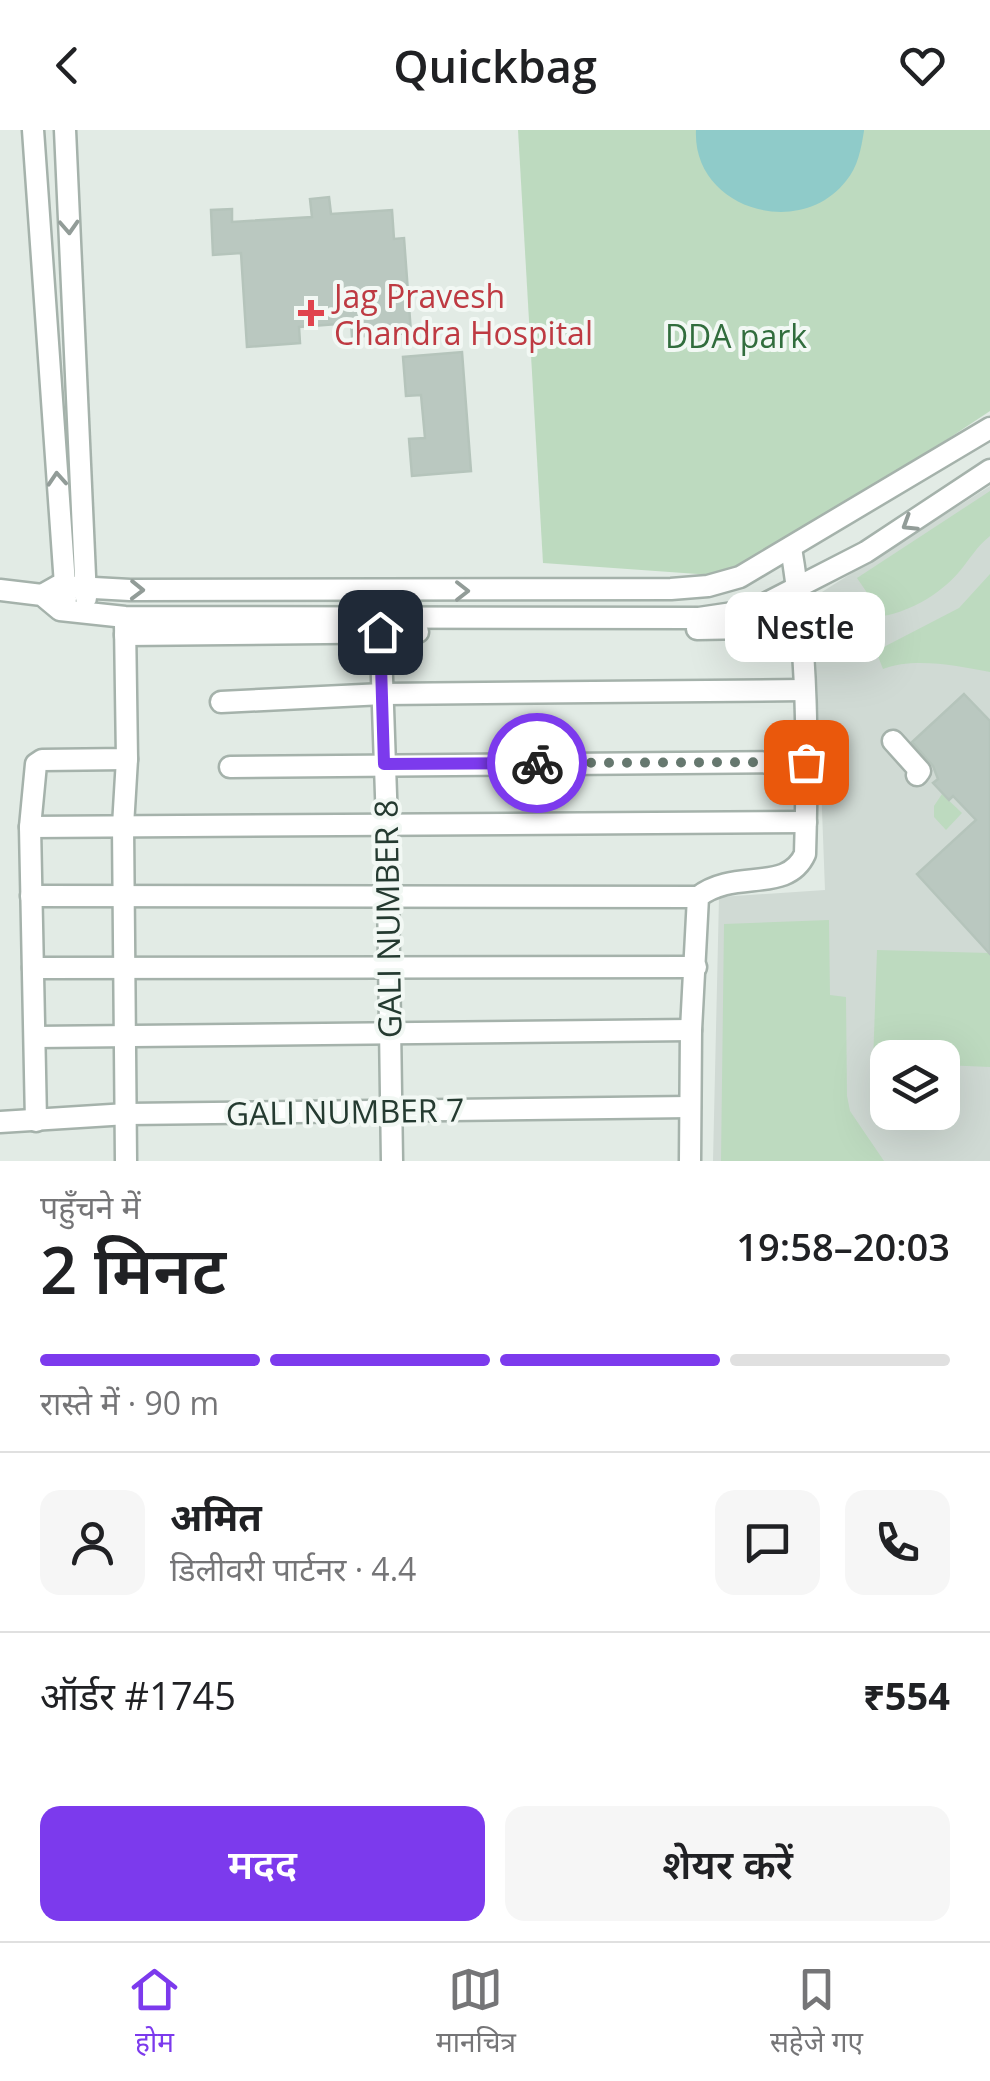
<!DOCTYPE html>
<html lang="hi">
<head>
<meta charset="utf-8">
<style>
	:root { --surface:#fff; --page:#f6f6f6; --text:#202124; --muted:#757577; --line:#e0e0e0; --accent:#7c3aed }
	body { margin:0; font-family:"Open Sans","Noto Sans Devanagari",sans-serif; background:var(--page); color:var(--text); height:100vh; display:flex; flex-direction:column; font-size:38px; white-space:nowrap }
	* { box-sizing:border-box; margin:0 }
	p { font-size:32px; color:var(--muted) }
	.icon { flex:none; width:55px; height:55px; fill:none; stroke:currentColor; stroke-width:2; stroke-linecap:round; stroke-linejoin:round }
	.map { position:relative; height:1031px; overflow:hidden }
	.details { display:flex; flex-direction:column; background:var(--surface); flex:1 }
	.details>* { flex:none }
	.buttons { position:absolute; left:870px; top:910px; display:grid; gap:20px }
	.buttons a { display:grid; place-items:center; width:90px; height:90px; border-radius:20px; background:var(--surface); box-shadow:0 10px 40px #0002; font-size:50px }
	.pin { position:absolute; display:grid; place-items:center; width:85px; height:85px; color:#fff; margin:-42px; border-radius:20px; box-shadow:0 5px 15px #0006 }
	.courier { position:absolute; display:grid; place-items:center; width:100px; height:100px; margin:-50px; border:8px solid #7c3aed; border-radius:50%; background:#fff; color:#222; box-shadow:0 2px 12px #0007 }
	.bubble { position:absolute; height:70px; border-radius:20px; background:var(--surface); box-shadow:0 10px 40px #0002; font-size:32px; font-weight:600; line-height:70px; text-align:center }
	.headline em { font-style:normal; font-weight:600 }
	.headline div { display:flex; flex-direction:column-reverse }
	.headline { display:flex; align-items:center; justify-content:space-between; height:170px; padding:0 40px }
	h1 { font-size:65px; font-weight:600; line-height:75px }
	.bar { display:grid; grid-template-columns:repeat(4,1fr); gap:15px 10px; align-content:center; height:120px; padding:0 40px }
	.bar i { height:12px; border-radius:8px; background:var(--line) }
	.bar .current { background:var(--accent) }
	.bar p { grid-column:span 4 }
	.line { display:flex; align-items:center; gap:25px; padding:0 40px; border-top:2px solid var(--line) }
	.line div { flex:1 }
	.round { display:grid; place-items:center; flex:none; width:105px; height:105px; border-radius:20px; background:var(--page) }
	.cta { display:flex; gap:20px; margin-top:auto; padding:20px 40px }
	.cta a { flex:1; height:115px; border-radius:20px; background:var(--accent); color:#fff; font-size:40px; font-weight:600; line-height:115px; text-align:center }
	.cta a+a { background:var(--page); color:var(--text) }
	header { display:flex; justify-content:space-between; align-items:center; height:130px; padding:0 40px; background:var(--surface); font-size:45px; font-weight:600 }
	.tabs { display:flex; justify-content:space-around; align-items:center; height:140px; border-top:2px solid var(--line); background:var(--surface); font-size:28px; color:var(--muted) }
	.tabs a { display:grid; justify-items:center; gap:5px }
	.tabs .current { color:var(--accent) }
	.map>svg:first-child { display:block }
</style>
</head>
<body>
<header><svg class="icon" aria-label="back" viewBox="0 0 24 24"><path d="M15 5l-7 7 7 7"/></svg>Quickbag<svg class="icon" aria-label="heart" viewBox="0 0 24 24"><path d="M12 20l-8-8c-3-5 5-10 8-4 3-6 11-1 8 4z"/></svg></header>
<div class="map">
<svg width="990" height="1031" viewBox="0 0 990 1031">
	<rect width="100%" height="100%" fill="#e2ebe5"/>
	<path fill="#d0dad4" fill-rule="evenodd" d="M990,356V1031H713L719,767L825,760L814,467ZM888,928H942V982H888Z"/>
	<g fill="#bddabf">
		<polygon points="518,0 990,0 990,281 740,447 543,433"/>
		<path d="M990,361V406C977,416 970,429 959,442C938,466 908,483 877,487L874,473L857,448Z"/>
		<path d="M990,444V542C958,536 914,527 883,539L876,521L959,478Z"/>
		<polygon points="942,664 962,683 946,700 934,687 934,676"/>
		<polygon points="829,790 830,865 846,867 847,966 850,981 884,1031 721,1031 724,794"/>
		<polygon points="877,820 990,823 990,937 943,935 942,928 888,928 887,933 873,933"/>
	</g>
	<path fill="#8fcbc9" d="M696,0H864V1C861,19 858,37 846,51C799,111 692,78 696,0Z"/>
	<g fill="#bac8c0" stroke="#b5c4bb" stroke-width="2.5">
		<polygon points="329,67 331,84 392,80 394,109 404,108 411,203 352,207 351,193 299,197 300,213 247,217 241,123 213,125 211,80 232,79 232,92 312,87 310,69"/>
		<polygon points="462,222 471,341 412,346 409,309 425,308 421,265 406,266 403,227"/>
		<polygon points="964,564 990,591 990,824 917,744 976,690 953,666 949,670 933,653 938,649 933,636 912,612"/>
	</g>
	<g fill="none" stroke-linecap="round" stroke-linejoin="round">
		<defs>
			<g id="minor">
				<polyline points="33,0 66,469"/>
				<polyline points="65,0 86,468"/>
				<polyline points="0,460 42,465 60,480 125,487 699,488 753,480 866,422 990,340"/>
				<polyline points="42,465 58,456 130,460 671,459 708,456 740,447 990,298"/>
				<polyline points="380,490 387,694 392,1031"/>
				<polyline points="697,499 800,497"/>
				<polyline points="125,505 418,502"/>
				<polyline points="221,572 383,564 804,560"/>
				<polyline points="893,611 920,641 917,645"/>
				<polyline points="230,637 806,632"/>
				<polyline points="30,697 806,692"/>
				<polyline points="31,766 698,767"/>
				<polyline points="33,838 696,837"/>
				<polyline points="35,907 691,900"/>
				<polyline points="36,991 30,697 36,634 42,630 127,629 125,494"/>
				<polyline points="0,992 127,984 690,977"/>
				<polyline points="126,1031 123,696 127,629"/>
				<path d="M690,1031L691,900L698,767C735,738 787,764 805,724C808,622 808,518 791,418"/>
			</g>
		</defs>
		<use href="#minor" stroke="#a5b2ab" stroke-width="25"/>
		<use href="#minor" stroke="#fff" stroke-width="20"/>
	</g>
	<defs><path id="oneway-chevron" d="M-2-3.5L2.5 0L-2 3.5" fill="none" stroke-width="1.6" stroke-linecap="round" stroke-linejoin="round" transform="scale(2.5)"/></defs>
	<g stroke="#929c98">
		<use href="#oneway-chevron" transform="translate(69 97) rotate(87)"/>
		<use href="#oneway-chevron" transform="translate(57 349) rotate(-94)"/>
		<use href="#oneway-chevron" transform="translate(909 394) rotate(148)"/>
		<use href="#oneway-chevron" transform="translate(137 460) rotate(1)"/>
		<use href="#oneway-chevron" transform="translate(462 461)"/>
	</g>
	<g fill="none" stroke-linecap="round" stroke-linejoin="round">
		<polyline stroke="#66786f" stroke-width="10" stroke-dasharray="0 18" points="537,633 806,632"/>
		<polyline stroke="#7c3aed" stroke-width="12" points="380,502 384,634 537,633"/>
	</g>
	<path fill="#e0444e" stroke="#f2f8f4" stroke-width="4" d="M306 168h10v10h10v10h-10v10h-10v-10h-10v-10h10z"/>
	<g text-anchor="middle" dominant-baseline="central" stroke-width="8" stroke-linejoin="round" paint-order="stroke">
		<g font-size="32" fill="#be3a42" stroke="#f2f8f4" text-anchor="start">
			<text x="334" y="165">Jag Pravesh<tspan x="334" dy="37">Chandra Hospital</tspan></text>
		</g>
		<g font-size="32" fill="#316d3d" stroke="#f2f8f4">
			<text x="736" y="205">DDA park</text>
		</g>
		<g font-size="32" fill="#243a30" stroke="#f2f8f4">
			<text transform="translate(387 789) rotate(-91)">GALI NUMBER 8</text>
			<text transform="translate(345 981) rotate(-1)">GALI NUMBER 7</text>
		</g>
	</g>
</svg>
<div class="buttons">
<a><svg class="icon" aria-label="layers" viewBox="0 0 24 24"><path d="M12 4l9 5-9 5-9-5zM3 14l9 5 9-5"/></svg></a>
</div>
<div class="pin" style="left:806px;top:632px;background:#ea580c"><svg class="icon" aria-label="bag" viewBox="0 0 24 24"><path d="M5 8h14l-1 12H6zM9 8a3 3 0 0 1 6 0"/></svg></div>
<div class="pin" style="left:380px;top:502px;background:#1f2937"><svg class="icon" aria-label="home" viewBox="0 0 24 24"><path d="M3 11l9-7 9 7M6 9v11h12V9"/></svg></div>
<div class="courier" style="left:537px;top:633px"><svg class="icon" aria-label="bike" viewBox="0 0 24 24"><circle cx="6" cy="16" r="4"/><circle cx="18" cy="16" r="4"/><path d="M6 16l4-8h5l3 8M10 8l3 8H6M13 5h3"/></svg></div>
<div class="bubble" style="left:725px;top:462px;width:160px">Nestle</div>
</div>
<section class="details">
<div class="headline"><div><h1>2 मिनट</h1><p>पहुँचने में</p></div><em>19:58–20:03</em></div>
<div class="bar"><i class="current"></i><i class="current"></i><i class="current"></i><i></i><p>रास्ते में · 90 m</p></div>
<div class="line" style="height:180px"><a class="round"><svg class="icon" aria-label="person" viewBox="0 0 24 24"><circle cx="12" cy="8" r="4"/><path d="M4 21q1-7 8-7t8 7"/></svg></a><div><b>अमित</b><p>डिलीवरी पार्टनर · 4.4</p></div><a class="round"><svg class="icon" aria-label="chat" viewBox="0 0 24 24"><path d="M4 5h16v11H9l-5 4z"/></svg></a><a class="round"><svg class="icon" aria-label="phone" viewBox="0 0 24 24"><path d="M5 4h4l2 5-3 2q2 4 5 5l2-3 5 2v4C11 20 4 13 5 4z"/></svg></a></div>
<div class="line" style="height:130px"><div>ऑर्डर #1745</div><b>₹554</b></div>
<div class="cta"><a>मदद</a><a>शेयर करें</a></div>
</section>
<nav class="tabs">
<a class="current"><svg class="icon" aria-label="home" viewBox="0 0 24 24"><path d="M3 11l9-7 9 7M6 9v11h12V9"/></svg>होम</a>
<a><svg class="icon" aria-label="map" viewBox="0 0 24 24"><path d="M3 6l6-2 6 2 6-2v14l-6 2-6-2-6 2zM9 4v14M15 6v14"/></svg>मानचित्र</a>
<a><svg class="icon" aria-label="saved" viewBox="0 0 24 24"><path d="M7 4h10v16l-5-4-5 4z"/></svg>सहेजे गए</a>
</nav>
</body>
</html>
